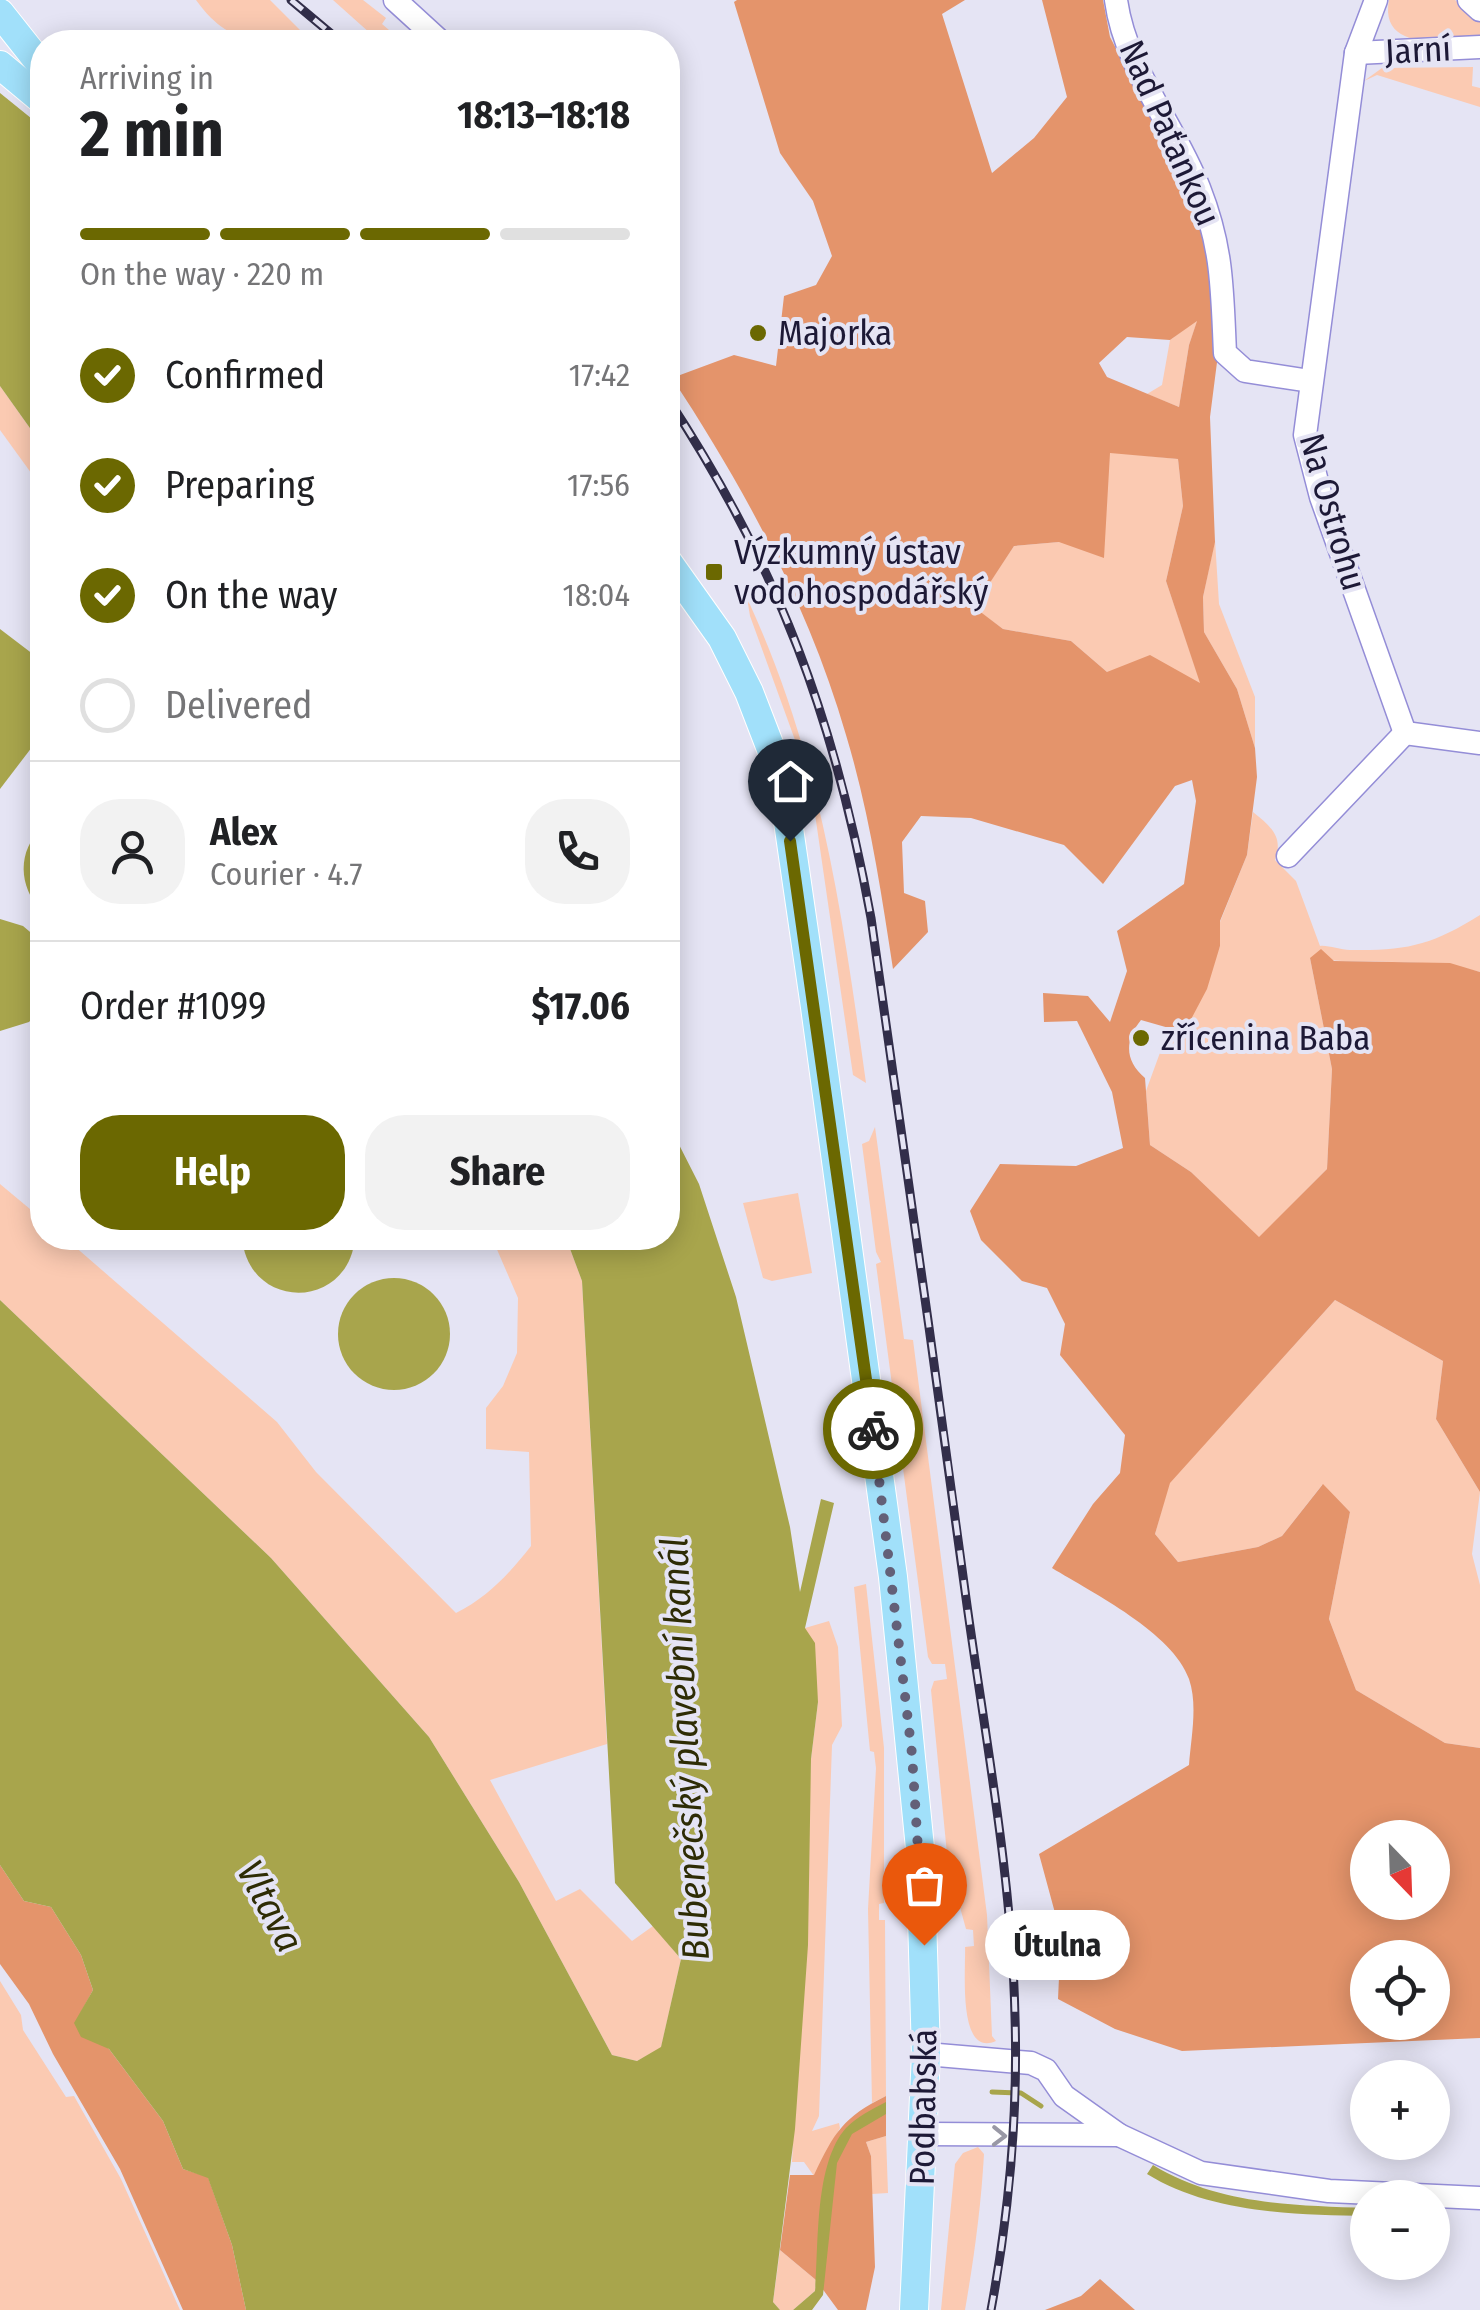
<!DOCTYPE html>
<html lang="en">
<head>
<meta charset="utf-8">
<style>
	:root { --surface:#fff; --page:#f2f2f2; --text:#202124; --muted:#757577; --line:#e0e0e0; --accent:#6b6801 }
	body { margin:0; font-family:"Fira Sans Condensed",sans-serif; background:var(--page); color:var(--text); height:100vh; display:flex; flex-direction:column; font-size:38px; white-space:nowrap }
	* { box-sizing:border-box; margin:0 }
	p { font-size:32px; color:var(--muted) }
	.icon { flex:none; width:55px; height:55px; fill:none; stroke:currentColor; stroke-width:2; stroke-linecap:round; stroke-linejoin:round }
	.map { position:relative; flex:1; overflow:hidden }
	.panel { position:absolute; left:30px; top:30px; width:650px; height:1220px; display:flex; flex-direction:column; background:var(--surface); border-radius:40px; box-shadow:0 5px 25px #0003 }
	.panel>* { flex:none }
	.needle { width:65px; rotate:157deg }
	.tools { position:absolute; left:1350px; top:1820px; display:grid; gap:20px }
	.tools a { display:grid; place-items:center; width:100px; height:100px; border-radius:50%; background:var(--surface); box-shadow:0 5px 25px #0003; font-size:50px }
	.pin { position:absolute; display:grid; place-items:center; width:85px; height:85px; color:#fff; margin:-102px -42px; border-radius:50% 50% 50% 0; rotate:-45deg; box-shadow:0 0 10px #0007 }
	.pin .icon { rotate:45deg }
	.courier { position:absolute; display:grid; place-items:center; width:100px; height:100px; margin:-50px; border:8px solid #6b6801; border-radius:50%; background:#fff; color:#222; box-shadow:0 2px 12px #0007 }
	.bubble { position:absolute; height:70px; border-radius:35px; background:var(--surface); box-shadow:0 5px 25px #0003; font-size:32px; font-weight:700; line-height:70px; text-align:center }
	.summary em { font-style:normal; font-weight:700 }
	.summary div { display:flex; flex-direction:column-reverse }
	.summary { display:flex; align-items:center; justify-content:space-between; height:170px; padding:0 50px }
	h1 { font-size:65px; font-weight:700; line-height:75px }
	.bar { display:grid; grid-template-columns:repeat(4,1fr); gap:15px 10px; align-content:center; height:120px; padding:0 50px }
	.bar i { height:12px; border-radius:8px; background:var(--line) }
	.bar .current { background:var(--accent) }
	.bar p { grid-column:span 4 }
	.line { display:flex; align-items:center; gap:25px; padding:0 50px; border-top:2px solid var(--line) }
	.line div { flex:1 }
	.round { display:grid; place-items:center; flex:none; width:105px; height:105px; border-radius:40px; background:var(--page) }
	ol { padding:0 50px; list-style:none }
	li { display:flex; align-items:center; gap:30px; height:110px }
	li p { margin-inline-start:auto }
	li .icon { padding:10px; border-radius:50%; background:var(--accent); color:#fff; stroke-width:4 }
	li:last-child { color:var(--muted) }
	li i { width:55px; height:55px; border:5px solid var(--line); border-radius:50% }
	.primary-button { display:flex; gap:20px; margin-top:auto; padding:20px 50px }
	.primary-button a { flex:1; height:115px; border-radius:40px; background:var(--accent); color:#fff; font-size:40px; font-weight:700; line-height:115px; text-align:center }
	.primary-button a+a { background:var(--page); color:var(--text) }
	.map>svg:first-child { display:block }
</style>
</head>
<body>
<div class="map">
<svg width="1480" height="2310" viewBox="0 0 1480 2310">
	<rect width="100%" height="100%" fill="#e5e4f4"/>
	<g fill="#fbcab2">
		<path d="M196,0H270L312,42C259,43 229,46 196,0Z"/>
		<polygon points="333,0 363,0 386,18 382,24 403,42 380,42"/>
		<path d="M1389,0H1455L1480,20V40C1447,40 1379,53 1389,0Z"/>
		<polygon points="1473,67 1472,86 1480,88 1480,107 1377,75 1364,81 1382,68"/>
		<polygon points="1198,319 1189,345 1179,407 1147,394 1162,385 1170,340"/>
		<polygon points="0,386 42,445 42,488 0,430"/>
		<polygon points="1110,452 1178,459 1183,506 1166,581 1201,684 1107,672 1071,641 1003,629 973,607 1014,546 1059,542"/>
		<polygon points="1215,540 1219,604 1255,697 1255,748 1237,689 1204,632 1203,597"/>
		<path d="M747,598C821,758 842,911 866,1083L853,1075L815,814L799,751L750,616Z"/>
		<path d="M1253,812C1270,826 1284,836 1275,860L1296,881L1320,946C1328,945 1340,950 1350,950C1407,951 1432,945 1480,915V972C1425,956 1367,966 1310,958L1332,1069L1327,1169L1259,1238L1191,1172L1150,1145L1146,1091L1169,1028L1188,1025L1220,946V922L1247,855Z"/>
		<path d="M875,1127L904,1339L913,1340L987,1915L992,2036L996,2041C957,2058 966,1970 965,1947L974,1946L973,1930L966,1929L948,1864L931,1690L934,1681L947,1679L945,1664H932L928,1657L876,1264L881,1262L876,1252L862,1144L869,1141Z"/>
		<path d="M0,1184L42,1219V1238H65L277,1422L316,1472L456,1613C488,1597 509,1574 531,1546L529,1452L486,1449V1408L503,1386L517,1353L518,1298L492,1238H566L582,1281L607,1744L490,1780L556,1901L580,1889L632,1941L653,1926L681,1959L661,2048L637,2061L612,2055L519,1882L429,1737L271,1558L0,1300Z"/>
		<polygon points="798,1193 812,1273 772,1281 763,1278 743,1203"/>
		<polygon points="1335,1300 1443,1361 1436,1419 1480,1492 1472,1554 1480,1585 1480,1748 1445,1743 1356,1690 1329,1619 1350,1512 1322,1485 1282,1536 1258,1547 1178,1562 1155,1534 1169,1483"/>
		<polygon points="866,1584 884,1748 884,1903 879,1904 879,1920 885,1920 886,2096 872,2103 868,1909 876,1768 874,1752 870,1751 854,1587"/>
		<polygon points="829,1621 838,1647 842,1726 832,1745 819,2116 812,2131 839,2123 840,2128 814,2176 804,2162 792,2162 811,1759 818,1702 805,1628"/>
		<polygon points="0,1981 21,2015 23,2030 66,2097 74,2096 121,2179 180,2310 0,2310"/>
		<polygon points="886,2136 888,2193 872,2194 871,2156 866,2142"/>
		<path d="M978,2147L984,2154C981,2207 974,2258 965,2310H941L955,2164L963,2153Z"/>
		<polygon points="780,2250 816,2280 815,2291 793,2310 780,2310 773,2302"/>
	</g>
	<g fill="#e4946b" fill-rule="evenodd">
		<path d="M737,0H965L942,14L992,173L1034,138L1067,97L1042,0H1103L1110,37L1157,128L1213,250L1221,331L1210,417L1215,542L1203,597L1204,632L1237,689L1255,748L1257,777L1247,855L1220,921V946L1207,989L1188,1025L1169,1028L1141,1020C1124,1041 1125,1061 1145,1078L1150,1145L1191,1172L1259,1237L1327,1169L1332,1069L1310,958L1321,949L1334,961L1450,963L1480,972V1492L1436,1419L1443,1361L1335,1300L1170,1483L1155,1534L1178,1562L1258,1547L1282,1536L1323,1484L1350,1512L1329,1619L1356,1690L1445,1743L1480,1748V2038L1182,2051L1115,2029L1058,1999L1061,1935L1039,1854L1189,1765C1191,1738 1198,1705 1189,1679C1173,1633 1093,1593 1052,1568L1093,1504L1120,1473L1125,1435L1060,1355L1065,1324L1047,1288L1022,1281L981,1240L970,1211L1000,1164L1076,1166L1123,1148L1112,1092L1077,1021L1044,1022L1043,993L1088,996L1110,1022L1127,971L1117,931L1184,884L1196,801L1192,780L1175,786L1103,884L1064,845L971,818L921,816L902,842L904,893L925,901L928,932L893,969C881,890 869,811 846,735C809,607 745,489 672,378L734,355L776,366L784,296L816,285L832,256L813,201L780,153L734,2ZM1197,321L1189,345L1179,407L1107,377L1099,363L1127,337L1170,340ZM1110,453L1178,459L1183,506L1166,581L1200,683L1150,655L1107,672L1071,641L1003,629L974,607L1014,546L1059,542L1104,558ZM1368,1838H1432V1902H1368ZM1368,1958H1432V2022H1368Z"/>
		<polygon points="0,1865 24,1901 51,1907 81,1955 93,1990 75,2023 109,2049 163,2121 183,2169 208,2177 232,2245 246,2310 183,2310 120,2169 53,2054 29,2004 0,1964"/>
		<path d="M886,2096V2136L866,2142L871,2156L875,2267L866,2310H838L816,2280L780,2250L790,2175H814C834,2133 843,2117 886,2096Z"/>
		<polygon points="1100,2279 1135,2310 1045,2310 1081,2296"/>
	</g>
	<g fill="#a8a54c">
		<polygon points="0,93 42,127 42,445 0,386"/>
		<polygon points="0,629 42,661 42,734 0,789"/>
		<path d="M42,827V912C18,886 17,852 42,827Z"/>
		<polygon points="0,919 23,926 42,942 42,1008 29,1022 0,1031"/>
		<polygon points="668,1123 699,1184 736,1297 790,1527 800,1592 821,1499 834,1503 805,1628 815,1643 818,1702 811,1759 808,1945 795,2129 773,2302 780,2310 246,2310 232,2245 208,2178 183,2169 163,2121 109,2049 81,2037 74,2023 93,1990 81,1955 51,1907 24,1901 0,1865 0,1300 271,1558 429,1737 519,1882 612,2055 637,2061 661,2047 681,1959 615,1883 582,1281 566,1238 668,1238"/>
		<path d="M242,1238H355C348,1311 249,1311 242,1238Z"/>
		<circle cx="394" cy="1334" r="56"/>
		<path d="M886,2102V2114L852,2134L837,2163L823,2295L812,2310H793L815,2291C819,2246 814,2164 846,2128C857,2117 872,2109 886,2102Z"/>
		<path d="M1153,2165C1219,2205 1292,2205 1367,2208V2216C1295,2215 1210,2213 1147,2174Z"/>
	</g>
	<g fill="none" stroke-linecap="round" stroke-linejoin="round">
		<polyline stroke="#a8a54c" stroke-width="5" points="992,2092 1021,2093 1041,2106"/>
		<defs>
			<g id="minor">
				<polyline points="395,0 441,42"/>
				<path d="M1116,0C1125,68 1175,126 1199,188C1223,249 1222,290 1225,353L1245,371L1310,381"/>
				<polyline points="1376,0 1356,53 1305,435 1321,497 1405,733"/>
				<polyline points="1469,0 1480,10"/>
				<polyline points="1356,53 1480,47"/>
				<polyline points="1405,733 1480,743"/>
				<polyline points="1288,856 1405,733"/>
				<polyline points="926,2054 1031,2063 1046,2070 1064,2096 1119,2135 1201,2173 1329,2191 1480,2198"/>
				<polyline points="924,2134 1119,2135"/>
			</g>
			<g id="major">
				<polyline points="0,13 42,66"/>
				<polyline points="0,65 42,100"/>
				<polyline points="668,562 722,638 749,692 771,749 786,808 815,1007 893,1577 920,1848 926,2054 914,2310"/>
			</g>
		</defs>
		<use href="#minor" stroke="#948dd7" stroke-width="25"/>
		<use href="#major" stroke="#fff" stroke-width="30"/>
		<use href="#minor" stroke="#fff" stroke-width="22"/>
		<use href="#major" stroke="#a1e0fa" stroke-width="28"/>
		<defs>
			<g id="rail">
				<polyline points="291,0 341,42"/>
				<path d="M668,399C779,568 835,720 871,918C903,1145 936,1371 966,1598C985,1737 1012,1877 1015,2017C1018,2116 1009,2213 991,2310"/>
			</g>
		</defs>
		<use href="#rail" stroke="#322e4a" stroke-width="9"/>
		<use href="#rail" stroke="#e5e4f4" stroke-width="5" stroke-dasharray="15" stroke-linecap="butt"/>
	</g>
	<defs><path id="oneway-chevron" d="M-2-3.5L2.5 0L-2 3.5" fill="none" stroke-width="1.6" stroke-linecap="round" stroke-linejoin="round" transform="scale(2.5)"/></defs>
	<use stroke="#9998a5" href="#oneway-chevron" transform="translate(999 2136) rotate(1)"/>
	<g fill="none" stroke-linecap="round" stroke-linejoin="round">
		<polyline stroke="#636078" stroke-width="10" stroke-dasharray="0 18" points="873,1429 912,1754 924,1945"/>
		<polyline stroke="#6b6801" stroke-width="12" points="790,841 873,1429"/>
	</g>
	<g fill="#6b6801" stroke="#e5e4f4" stroke-width="4">
		<circle cx="758" cy="333" r="10"/>
		<rect x="704" y="562" width="20" height="20" rx="5"/>
		<circle cx="1141" cy="1038" r="10"/>
	</g>
	<g text-anchor="middle" dominant-baseline="central" stroke-width="8" stroke-linejoin="round" paint-order="stroke">
		<g font-size="35" fill="#1d1936" stroke="#e5e4f4">
			<text transform="translate(1418 50) rotate(-3)">Jarní</text>
			<text transform="translate(1170 133) rotate(66)">Nad Paťankou</text>
			<text transform="translate(1333 512) rotate(74)">Na Ostrohu</text>
			<text transform="translate(923 2107) rotate(-89)">Podbabská</text>
		</g>
		<g font-size="35" fill="#1d1936" stroke="#e5e4f4" text-anchor="start">
			<text x="778" y="333">Majorka</text>
			<text x="734" y="552">Výzkumný ústav<tspan x="734" dy="40">vodohospodářský</tspan></text>
			<text x="1161" y="1038">zřícenina Baba</text>
		</g>
		<g font-size="38" font-style="italic" fill="#2e2c05" stroke="#e5e4f4">
			<text transform="translate(685 1749) rotate(-93)">Bubenečský plavební kanál</text>
			<text transform="translate(270 1906) rotate(62)">Vltava</text>
		</g>
	</g>
</svg>
<div class="tools">
<a><svg class="needle" viewBox="-14 -14 28 28"><path d="M0-13l5 13h-10z" fill="#e53935"/><path d="M0 13l5-13h-10z" fill="#757577"/></svg></a>
<a><svg class="icon" aria-label="locate" viewBox="0 0 24 24"><circle cx="12" cy="12" r="6"/><path d="M12 2v4M12 18v4M2 12h4M18 12h4"/></svg></a>
<a>+</a>
<a>−</a>
</div>
<div class="pin" style="left:924px;top:1945px;background:#ea580c"><svg class="icon" aria-label="bag" viewBox="0 0 24 24"><path d="M5 8h14l-1 12H6zM9 8a3 3 0 0 1 6 0"/></svg></div>
<div class="pin" style="left:790px;top:841px;background:#1f2937"><svg class="icon" aria-label="home" viewBox="0 0 24 24"><path d="M3 11l9-7 9 7M6 9v11h12V9"/></svg></div>
<div class="courier" style="left:873px;top:1429px"><svg class="icon" aria-label="bike" viewBox="0 0 24 24"><circle cx="6" cy="16" r="4"/><circle cx="18" cy="16" r="4"/><path d="M6 16l4-8h5l3 8M10 8l3 8H6M13 5h3"/></svg></div>
<div class="bubble" style="left:985px;top:1910px;width:145px">Útulna</div>
<section class="panel">
<div class="summary"><div><h1>2 min</h1><p>Arriving in</p></div><em>18:13–18:18</em></div>
<div class="bar"><i class="current"></i><i class="current"></i><i class="current"></i><i></i><p>On the way · 220 m</p></div>
<ol>
<li><svg class="icon" aria-label="check" viewBox="0 0 24 24"><path d="M5 12l5 5 9-10"/></svg>Confirmed<p>17:42</p></li>
<li><svg class="icon" aria-label="check" viewBox="0 0 24 24"><path d="M5 12l5 5 9-10"/></svg>Preparing<p>17:56</p></li>
<li><svg class="icon" aria-label="check" viewBox="0 0 24 24"><path d="M5 12l5 5 9-10"/></svg>On the way<p>18:04</p></li>
<li><i></i>Delivered</li>
</ol>
<div class="line" style="height:180px"><a class="round"><svg class="icon" aria-label="person" viewBox="0 0 24 24"><circle cx="12" cy="8" r="4"/><path d="M4 21q1-7 8-7t8 7"/></svg></a><div><b>Alex</b><p>Courier · 4.7</p></div><a class="round"><svg class="icon" aria-label="phone" viewBox="0 0 24 24"><path d="M5 4h4l2 5-3 2q2 4 5 5l2-3 5 2v4C11 20 4 13 5 4z"/></svg></a></div>
<div class="line" style="height:130px"><div>Order #1099</div><b>$17.06</b></div>
<div class="primary-button"><a>Help</a><a>Share</a></div>
</section>
</div>
</body>
</html>
